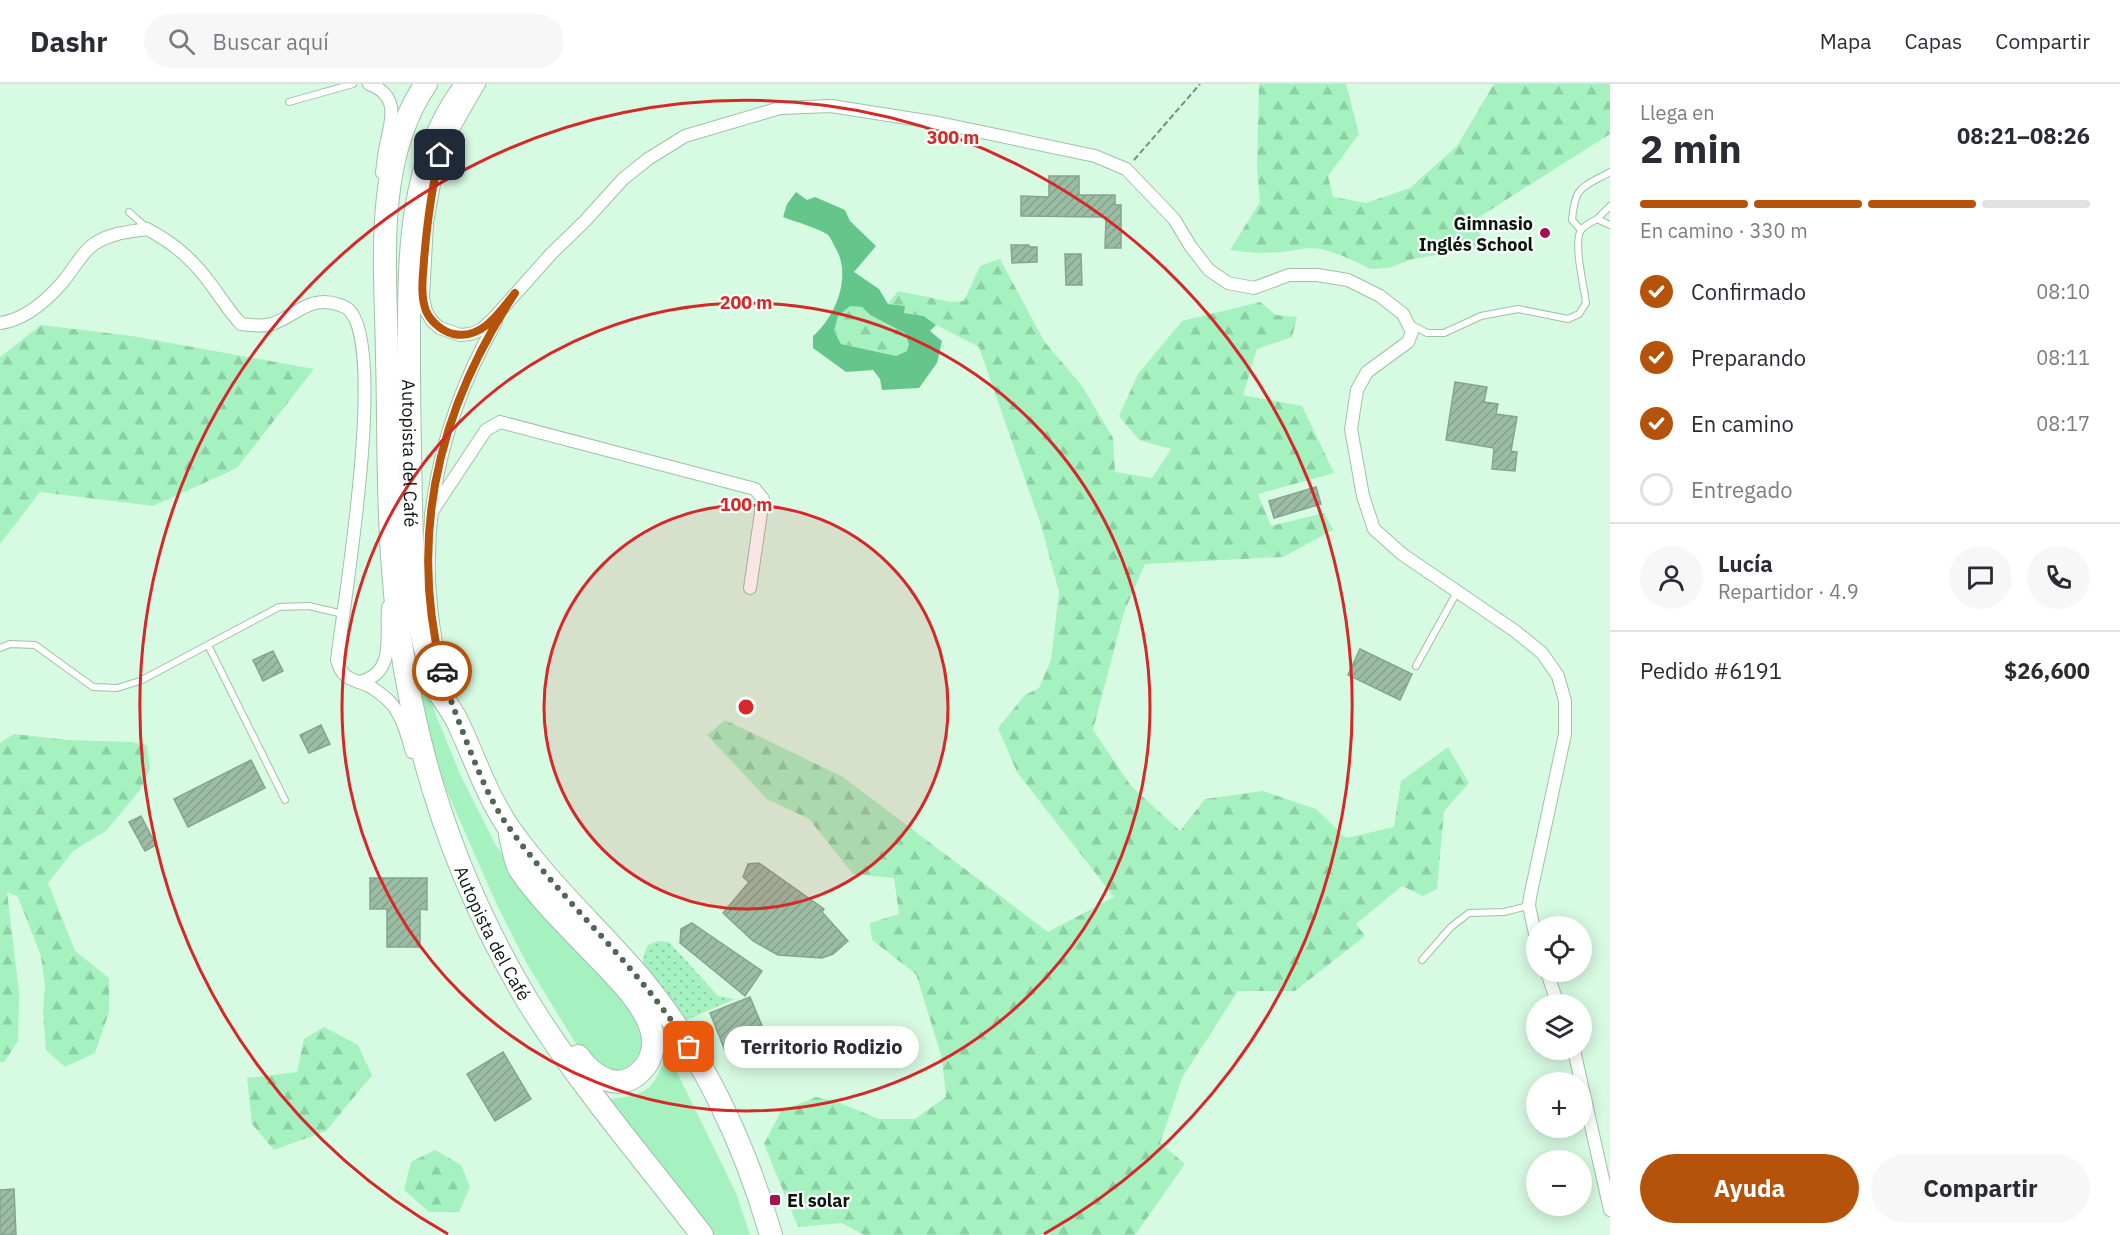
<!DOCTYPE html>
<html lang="es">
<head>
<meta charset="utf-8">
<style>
	:root { --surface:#fff; --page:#f7f7f7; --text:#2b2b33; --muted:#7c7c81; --line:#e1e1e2; --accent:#b45309 }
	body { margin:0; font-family:"IBM Plex Sans",sans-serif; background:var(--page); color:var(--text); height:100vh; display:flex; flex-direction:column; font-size:22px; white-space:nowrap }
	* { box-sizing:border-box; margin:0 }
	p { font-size:20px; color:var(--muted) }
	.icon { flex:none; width:33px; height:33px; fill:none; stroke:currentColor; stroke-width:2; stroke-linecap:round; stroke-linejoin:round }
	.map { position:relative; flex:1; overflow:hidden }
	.drawer { display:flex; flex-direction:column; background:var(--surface); width:510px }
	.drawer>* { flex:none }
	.tools { position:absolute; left:1526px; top:832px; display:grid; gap:12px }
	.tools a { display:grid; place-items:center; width:66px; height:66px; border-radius:50%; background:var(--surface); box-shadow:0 3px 15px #0003; font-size:30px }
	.pin { position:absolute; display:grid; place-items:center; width:51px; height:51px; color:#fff; margin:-26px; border-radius:12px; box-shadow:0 3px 9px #0006 }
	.courier { position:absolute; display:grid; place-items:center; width:60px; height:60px; margin:-30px; border:4px solid #b45309; border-radius:50%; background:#fff; color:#222; box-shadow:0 2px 8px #0007 }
	.bubble { position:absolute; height:42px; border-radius:21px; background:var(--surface); box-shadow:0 3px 15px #0003; font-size:20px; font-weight:700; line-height:42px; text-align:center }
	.head em { font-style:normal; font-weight:700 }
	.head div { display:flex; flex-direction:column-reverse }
	.head { display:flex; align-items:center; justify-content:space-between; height:102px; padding:0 30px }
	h1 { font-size:39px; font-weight:700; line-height:45px }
	.bar { display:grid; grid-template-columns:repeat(4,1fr); gap:9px 6px; align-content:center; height:72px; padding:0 30px }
	.bar i { height:8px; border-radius:4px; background:var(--line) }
	.bar .current { background:var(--accent) }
	.bar p { grid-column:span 4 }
	.line { display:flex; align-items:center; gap:15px; padding:0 30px; border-top:2px solid var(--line) }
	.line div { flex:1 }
	.round { display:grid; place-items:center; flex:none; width:63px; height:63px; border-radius:32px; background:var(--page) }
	ol { padding:0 30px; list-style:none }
	li { display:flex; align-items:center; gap:18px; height:66px }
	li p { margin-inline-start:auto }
	li .icon { padding:6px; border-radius:50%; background:var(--accent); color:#fff; stroke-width:4 }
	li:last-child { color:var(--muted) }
	li i { width:33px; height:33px; border:3px solid var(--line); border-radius:50% }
	.action { display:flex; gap:12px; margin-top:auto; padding:12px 30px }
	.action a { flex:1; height:69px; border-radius:36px; background:var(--accent); color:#fff; font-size:24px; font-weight:700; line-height:69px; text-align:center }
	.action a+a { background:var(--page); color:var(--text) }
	header { display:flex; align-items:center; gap:36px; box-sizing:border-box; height:84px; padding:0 30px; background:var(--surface); border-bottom:2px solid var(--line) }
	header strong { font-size:28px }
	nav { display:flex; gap:33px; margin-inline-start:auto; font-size:21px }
	.search { width:420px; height:54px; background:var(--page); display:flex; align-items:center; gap:15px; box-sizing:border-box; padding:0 21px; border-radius:33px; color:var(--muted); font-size:22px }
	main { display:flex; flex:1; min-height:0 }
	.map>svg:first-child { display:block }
</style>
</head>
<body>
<header>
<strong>Dashr</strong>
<div class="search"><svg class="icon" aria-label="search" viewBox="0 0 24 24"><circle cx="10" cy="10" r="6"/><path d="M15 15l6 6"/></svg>Buscar aquí</div>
<nav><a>Mapa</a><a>Capas</a><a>Compartir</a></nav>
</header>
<main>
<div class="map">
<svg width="1610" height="1151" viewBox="0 0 1610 1151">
	<defs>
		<pattern id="forest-firs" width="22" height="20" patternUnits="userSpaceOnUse" patternTransform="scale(1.5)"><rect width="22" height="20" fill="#a5f2c0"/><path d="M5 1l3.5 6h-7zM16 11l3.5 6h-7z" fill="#8dcfa4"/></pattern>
		<pattern id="park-dots" width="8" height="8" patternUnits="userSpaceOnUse" patternTransform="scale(1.5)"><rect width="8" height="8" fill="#a5f2c0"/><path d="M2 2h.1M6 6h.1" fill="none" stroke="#8dcfa4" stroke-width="1.8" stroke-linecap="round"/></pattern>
		<pattern id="building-hatch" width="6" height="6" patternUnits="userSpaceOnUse" patternTransform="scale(1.5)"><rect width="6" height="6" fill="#9bbca5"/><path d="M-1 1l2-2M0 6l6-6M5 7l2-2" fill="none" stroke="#84a18d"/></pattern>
	</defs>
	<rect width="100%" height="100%" fill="#d7fae2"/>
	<g fill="#a5f2c0">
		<polygon points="420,586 438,636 460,690 495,760 540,823 602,892 642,943 645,957 641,980 614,991 586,976 527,880 497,821 446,705 425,649 410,587"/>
		<path d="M668,970L736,1109L750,1151H705L607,1015C623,1014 646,1012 655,996C660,988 663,978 668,970Z"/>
	</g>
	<g fill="url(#forest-firs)">
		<polygon points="1259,0 1346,0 1359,50 1328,92 1333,113 1366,119 1410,104 1457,62 1494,0 1610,0 1610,50 1476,135 1483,163 1413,175 1388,184 1371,185 1343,172 1322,165 1309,164 1282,168 1256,169 1230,166 1260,118 1257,85"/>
		<polygon points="1000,175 1044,257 1082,302 1113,354 1115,388 1152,394 1171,365 1139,356 1119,332 1138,290 1182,237 1260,218 1276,231 1297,233 1292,253 1257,265 1243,311 1302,322 1334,389 1258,410 1271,442 1324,429 1333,446 1283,473 1145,480 1124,528 1093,646 1131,702 1180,747 1205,715 1263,707 1316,725 1346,754 1394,743 1401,697 1448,663 1469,699 1444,727 1437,805 1423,812 1402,802 1356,840 1365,852 1295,907 1238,907 1182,994 1160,1059 1185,1080 1135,1151 864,1151 842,1139 798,1143 764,1060 781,1027 816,1013 835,1017 879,1035 915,1035 946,1013 942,974 916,890 872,856 870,839 899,830 894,794 853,790 809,735 767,715 707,651 725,636 843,693 1048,848 1114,813 1017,688 998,644 1025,611 1039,604 1051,576 1059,508 1041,441 979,263 936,241 925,232 904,229 905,222 888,220 898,207 951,218 964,217 980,182"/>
		<polygon points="850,221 862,223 870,231 905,249 910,260 907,267 896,272 841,260 834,247 838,232"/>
		<polygon points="41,241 132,252 314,285 237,384 153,422 40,408 0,460 0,273"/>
		<polygon points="14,650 68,656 132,658 147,661 150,685 140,706 106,747 73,767 48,799 75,867 109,894 109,928 95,969 65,983 46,966 43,927 45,902 41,872 18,813 7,808 19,908 18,957 4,978 0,978 0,659"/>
		<polygon points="324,943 358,961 372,991 326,1047 274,1066 252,1040 247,994 297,988 304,955"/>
		<polygon points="435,1066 461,1081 470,1103 459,1128 429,1128 404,1106 411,1078"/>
	</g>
	<path fill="url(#park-dots)" d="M658,857L669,858L718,912L735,915L679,939C662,917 631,889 648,861Z"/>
	<path fill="#64c68a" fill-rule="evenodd" d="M796,108L807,116L815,113L845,126L850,137L876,162L854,188L879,205L888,220L905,222L904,229L924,232L936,241L930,247L942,257L937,279L919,304L882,306L880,295L873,286L846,288L813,264V252C837,232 852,190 835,163C833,159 830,153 828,151C821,145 793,137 783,133L787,120ZM850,222L862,223L870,231L905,249L909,260L907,267L896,272L841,260L834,247L838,232Z"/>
	<g fill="url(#building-hatch)" stroke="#84a58e" stroke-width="1.5">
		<polygon points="1049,92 1079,92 1079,111 1115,111 1115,121 1121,121 1121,164 1105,164 1106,133 1021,132 1021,112 1049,113"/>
		<polygon points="1011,161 1029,161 1029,163 1037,163 1037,178 1012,179"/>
		<polygon points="1065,170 1081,170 1082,201 1066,201"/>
		<polygon points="1455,298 1487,303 1484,318 1498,320 1496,330 1517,333 1511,367 1517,368 1515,387 1492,385 1494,364 1446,356"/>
		<polygon points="1316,403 1321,420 1274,434 1269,417"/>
		<polygon points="1360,565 1412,590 1400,616 1348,591"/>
		<polygon points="273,567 283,587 263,597 253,576"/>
		<polygon points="321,641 330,660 309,669 300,651"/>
		<polygon points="251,676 265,704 188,743 174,715"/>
		<polygon points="141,732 156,761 145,767 129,738"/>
		<polygon points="759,779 824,825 822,828 848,857 833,870 822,874 778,871 753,857 723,829 749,798 743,793 748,780"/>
		<polygon points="370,794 427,794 427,826 420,825 420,863 387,863 387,825 370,825"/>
		<polygon points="692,839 762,887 745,912 680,859 681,845"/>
		<polygon points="750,913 770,961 745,971 726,969 710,929"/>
		<polygon points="503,968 531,1015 495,1037 467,990"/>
		<polygon points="14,1105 16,1151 0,1151 0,1106"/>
	</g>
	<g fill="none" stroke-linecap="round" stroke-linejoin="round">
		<defs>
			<g id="lane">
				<polyline points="289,18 353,0"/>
				<polyline points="129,128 147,144"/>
				<polyline points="1597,135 1610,122"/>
				<path d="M1581,146L1572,136C1575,101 1582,104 1610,88"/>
				<path d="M1410,240L1427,249H1444L1481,232L1518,225L1568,235L1579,230L1586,219C1584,202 1573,159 1581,146C1585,141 1591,138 1597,135L1610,141"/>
				<polyline points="208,561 285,716"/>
				<polyline points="0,564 10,560 35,561 93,603 117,604 140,597 279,523 309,522 343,530"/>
				<polyline points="1416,582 1457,508"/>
				<polyline points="1422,876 1451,843 1469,829 1504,828 1528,822"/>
			</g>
			<g id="street">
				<path d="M369,0C401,12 391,37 386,61C384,70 383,80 382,89"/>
				<polyline points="448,54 479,0"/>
				<polyline points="437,84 427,139 423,214 426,227 432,237 440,244 460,251 471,250 482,245 493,235 551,170 585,137 623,95 648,75 685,52 780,24 831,22 939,39 1095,72 1126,85 1174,135 1191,163 1209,186 1228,199 1254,204 1289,191 1317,191 1348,196 1380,212 1403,230 1412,248 1408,258 1367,288 1357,306 1351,345 1363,412 1374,445 1402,470 1515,547 1542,569 1558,592 1565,617 1565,650 1530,813 1529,822 1536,854"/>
				<path d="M0,239C25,236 45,218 61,200C73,187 80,170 94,160C110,149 129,148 147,145C164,154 179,164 192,178C211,196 223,221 241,240C251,241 263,243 272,240C297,231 311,210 340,221C340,221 347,224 348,225C388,259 344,518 337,576C343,598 353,594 371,603C377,607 384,612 389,617C402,630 407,651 412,668"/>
				<polyline points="431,429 486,346 500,338 755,405 763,415 750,504"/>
				<path d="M359,598C396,590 386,552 388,523"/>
				<path d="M447,605C410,476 431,352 496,238"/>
				<polyline points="1547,888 1558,921"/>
				<polyline points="1574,966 1610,1126"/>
			</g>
			<g id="highway">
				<path id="s1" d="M426,0C373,77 386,184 387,273C389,344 387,415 393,485C404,640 447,782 527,916C578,999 643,1074 702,1151"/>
				<path id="s2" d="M467,0C406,78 409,181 409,274C409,323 410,372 411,421C412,468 413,514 424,560C428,574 430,590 436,603C443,616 453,627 459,641C476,677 486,710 509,744C548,800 599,845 643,897C703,970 745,1061 771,1151"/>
				<path d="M510,751C513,761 514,777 520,786C543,820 580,854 608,884C623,900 641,919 649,939C656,955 654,974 642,986C620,1010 593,993 578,972"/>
			</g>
		</defs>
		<use href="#lane" stroke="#a0c0aa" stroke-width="8"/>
		<use href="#street" stroke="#a0c0aa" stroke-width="14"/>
		<use href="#highway" stroke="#a0c0aa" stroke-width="24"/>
		<polyline stroke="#778f7f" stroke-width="2" stroke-dasharray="6 3" stroke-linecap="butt" points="1134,76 1200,0"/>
		<use href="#lane" stroke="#fff" stroke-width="6"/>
		<use href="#street" stroke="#fff" stroke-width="12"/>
		<use href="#highway" stroke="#fff" stroke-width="22"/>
	</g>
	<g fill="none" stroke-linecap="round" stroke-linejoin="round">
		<path stroke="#516558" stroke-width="6" stroke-dasharray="0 10.8" d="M442,587C449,614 459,638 469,664C481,693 491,719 510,745C566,822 638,881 689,963"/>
		<path stroke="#b45309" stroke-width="8" d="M440,71C431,106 427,140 424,176C423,192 420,211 426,227C431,238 442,247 453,250C482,256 499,229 515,209C439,324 408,451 442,587"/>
	</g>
	<circle cx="746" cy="623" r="202" fill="#d62828" fill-opacity=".12"/>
	<g fill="none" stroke="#d62828" stroke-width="3">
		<circle cx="746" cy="623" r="202"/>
		<circle cx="746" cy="623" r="404"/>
		<path d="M448 1150A606 606 0 1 1 1044 1150"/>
	</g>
	<g fill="#a5104d" stroke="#f8fffa" stroke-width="2">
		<circle cx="1545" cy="149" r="6"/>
		<rect x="769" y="1110" width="12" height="12" rx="3"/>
	</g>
	<g text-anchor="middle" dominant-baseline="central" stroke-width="4.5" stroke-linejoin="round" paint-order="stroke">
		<g font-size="18" font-weight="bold" fill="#09150d" stroke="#f8fffa" text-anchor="end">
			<text x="1533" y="139">Gimnasio<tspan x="1533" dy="21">Inglés School</tspan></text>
			<text x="787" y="1116" text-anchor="start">El solar</text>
		</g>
		<g font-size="18" fill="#09150d" stroke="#f8fffa">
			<text stroke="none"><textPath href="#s2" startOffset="381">Autopista del Café</textPath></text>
			<text stroke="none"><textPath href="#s1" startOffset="873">Autopista del Café</textPath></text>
		</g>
	</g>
	<circle cx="746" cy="623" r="9" fill="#d62828" stroke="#f8fffa" stroke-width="3"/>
	<g font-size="18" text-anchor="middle" font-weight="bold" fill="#d62828" stroke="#f8fffa" stroke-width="4.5" stroke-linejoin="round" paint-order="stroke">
		<text x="953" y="60">300 m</text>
		<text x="746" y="225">200 m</text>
		<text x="746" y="427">100 m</text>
	</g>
</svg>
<div class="tools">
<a><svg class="icon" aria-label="locate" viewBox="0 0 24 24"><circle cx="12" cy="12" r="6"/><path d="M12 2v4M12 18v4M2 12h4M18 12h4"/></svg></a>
<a><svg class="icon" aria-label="layers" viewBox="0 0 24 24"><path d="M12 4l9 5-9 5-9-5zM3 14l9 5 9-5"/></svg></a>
<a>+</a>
<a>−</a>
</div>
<div class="pin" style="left:689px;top:963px;background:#ea580c"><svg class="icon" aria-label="bag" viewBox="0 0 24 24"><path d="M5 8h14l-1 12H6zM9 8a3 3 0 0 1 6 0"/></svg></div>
<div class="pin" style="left:440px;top:71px;background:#1f2937"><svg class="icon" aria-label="home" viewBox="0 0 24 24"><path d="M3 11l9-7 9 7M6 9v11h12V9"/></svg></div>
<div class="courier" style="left:442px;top:587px"><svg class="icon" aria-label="car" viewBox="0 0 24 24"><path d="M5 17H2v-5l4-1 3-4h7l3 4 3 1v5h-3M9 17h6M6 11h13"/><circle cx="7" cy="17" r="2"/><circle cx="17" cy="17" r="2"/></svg></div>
<div class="bubble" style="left:724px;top:942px;width:195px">Territorio Rodizio</div>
</div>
<section class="drawer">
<div class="head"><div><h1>2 min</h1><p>Llega en</p></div><em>08:21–08:26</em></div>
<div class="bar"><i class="current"></i><i class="current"></i><i class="current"></i><i></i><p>En camino · 330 m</p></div>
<ol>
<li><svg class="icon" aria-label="check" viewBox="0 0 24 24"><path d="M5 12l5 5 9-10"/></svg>Confirmado<p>08:10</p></li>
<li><svg class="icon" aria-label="check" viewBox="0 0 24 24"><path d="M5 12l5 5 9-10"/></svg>Preparando<p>08:11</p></li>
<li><svg class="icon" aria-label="check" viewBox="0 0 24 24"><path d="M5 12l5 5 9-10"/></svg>En camino<p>08:17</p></li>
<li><i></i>Entregado</li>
</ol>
<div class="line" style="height:108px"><a class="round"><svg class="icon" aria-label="person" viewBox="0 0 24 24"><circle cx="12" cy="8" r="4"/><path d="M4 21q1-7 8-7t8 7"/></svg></a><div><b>Lucía</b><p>Repartidor · 4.9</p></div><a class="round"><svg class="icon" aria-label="chat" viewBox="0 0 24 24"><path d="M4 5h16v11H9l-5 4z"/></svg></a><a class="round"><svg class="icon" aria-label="phone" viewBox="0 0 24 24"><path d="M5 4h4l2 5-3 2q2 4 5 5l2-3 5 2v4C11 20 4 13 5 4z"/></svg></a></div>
<div class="line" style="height:78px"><div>Pedido #6191</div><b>$26,600</b></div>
<div class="action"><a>Ayuda</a><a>Compartir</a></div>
</section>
</main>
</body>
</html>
